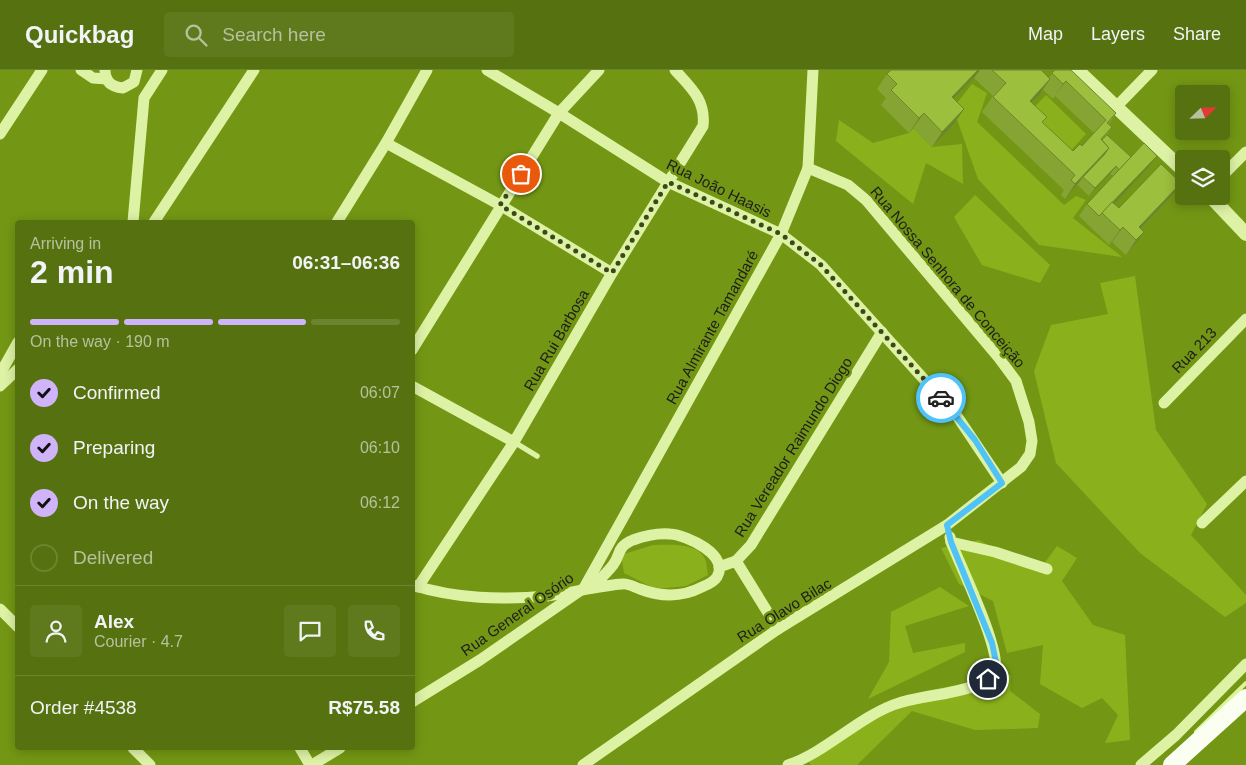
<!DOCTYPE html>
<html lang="en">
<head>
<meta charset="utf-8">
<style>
	:root { --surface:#56710f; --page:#5f791d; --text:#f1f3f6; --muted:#b6c29e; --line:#6c832f; --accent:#d0b4fa }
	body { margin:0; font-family:Arial,sans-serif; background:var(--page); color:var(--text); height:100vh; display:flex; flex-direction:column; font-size:19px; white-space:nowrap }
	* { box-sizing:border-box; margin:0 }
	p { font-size:16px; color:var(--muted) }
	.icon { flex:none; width:28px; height:28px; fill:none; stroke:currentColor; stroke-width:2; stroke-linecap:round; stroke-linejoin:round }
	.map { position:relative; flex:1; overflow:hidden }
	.side { position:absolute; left:15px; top:150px; width:400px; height:530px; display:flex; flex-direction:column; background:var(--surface); border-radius:5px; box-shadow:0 2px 12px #0003 }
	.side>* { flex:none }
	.needle { width:32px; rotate:67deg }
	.controls { position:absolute; left:1175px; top:15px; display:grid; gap:10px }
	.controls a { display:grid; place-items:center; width:55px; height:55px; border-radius:5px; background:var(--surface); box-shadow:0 2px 12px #0003; font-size:25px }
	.pin { position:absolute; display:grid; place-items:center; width:42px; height:42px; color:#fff; margin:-21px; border:2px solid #fff; border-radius:50%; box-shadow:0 1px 5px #0007 }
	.courier { position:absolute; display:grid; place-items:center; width:50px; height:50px; margin:-25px; border:4px solid #4fc3f7; border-radius:50%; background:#fff; color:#222; box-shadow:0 1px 6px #0007 }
	.overview em { font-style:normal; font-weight:700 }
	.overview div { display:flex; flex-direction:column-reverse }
	.overview { display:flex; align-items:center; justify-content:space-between; height:85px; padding:0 15px }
	h1 { font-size:32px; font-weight:700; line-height:38px }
	.bar { display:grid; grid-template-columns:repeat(4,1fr); gap:8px 5px; align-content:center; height:60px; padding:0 15px }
	.bar i { height:6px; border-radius:4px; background:var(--line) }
	.bar .selected { background:var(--accent) }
	.bar p { grid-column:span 4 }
	.line { display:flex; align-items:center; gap:12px; padding:0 15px; border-top:1px solid var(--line) }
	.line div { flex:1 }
	.round { display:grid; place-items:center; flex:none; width:52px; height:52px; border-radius:5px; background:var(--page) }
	ol { padding:0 15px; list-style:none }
	li { display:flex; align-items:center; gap:15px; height:55px }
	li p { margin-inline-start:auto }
	li .icon { padding:5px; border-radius:50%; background:var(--accent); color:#111; stroke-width:4 }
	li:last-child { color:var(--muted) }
	li i { width:28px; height:28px; border:2px solid var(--line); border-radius:50% }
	header { display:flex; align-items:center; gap:30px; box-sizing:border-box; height:70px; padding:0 25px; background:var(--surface); border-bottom:1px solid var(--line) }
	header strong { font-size:24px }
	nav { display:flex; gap:28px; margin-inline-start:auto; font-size:18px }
	.search { width:350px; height:45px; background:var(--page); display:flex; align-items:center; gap:12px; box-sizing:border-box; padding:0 18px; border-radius:5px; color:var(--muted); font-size:19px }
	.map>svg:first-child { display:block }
</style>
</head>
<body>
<header>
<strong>Quickbag</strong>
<div class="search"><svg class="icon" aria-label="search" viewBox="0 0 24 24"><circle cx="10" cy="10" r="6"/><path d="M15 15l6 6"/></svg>Search here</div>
<nav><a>Map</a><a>Layers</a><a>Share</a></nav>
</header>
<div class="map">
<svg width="1246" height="695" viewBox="0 0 1246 695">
	<rect width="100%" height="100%" fill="#739714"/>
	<g fill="#8ab11c">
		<polygon points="972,14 987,23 977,52 1064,135 1076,126 1086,130 1073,148 1122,187 1039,175 978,109 953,38"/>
		<polygon points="1046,25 1086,64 1066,86 1025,47"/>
		<polygon points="839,50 873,73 909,63 913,58 932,77 962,74 963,114 926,93 913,134 836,71"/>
		<polygon points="975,125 1050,195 1040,213 982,195 954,147"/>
		<polygon points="1135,206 1156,360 1207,434 1191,465 1246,525 1246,533 1225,547 1140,483 1056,393 1034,301 1051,255 1108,244 1100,213"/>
		<polygon points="979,470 1038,502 1057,476 1077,488 1062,511 1093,555 1125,565 1130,670 1105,673 1118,645 1102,628 1082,638 1040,614 1043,575 1007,583 993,531 959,514 941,478"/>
		<path d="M653,475C669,475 697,472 705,489C707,493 707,500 708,505L686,516L655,519L624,503L621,485Z"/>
		<polygon points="940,517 969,536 905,556 913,583 965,573 965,582 868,629 889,592 891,542"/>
		<polygon points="1011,605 1010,621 1040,644 1038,658 975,660 912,641 857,695 811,695 806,688 876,644 925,621"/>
	</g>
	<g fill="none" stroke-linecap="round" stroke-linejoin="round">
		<polyline stroke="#def597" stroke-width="4" points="1196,662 1246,613"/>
		<polyline stroke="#def2a5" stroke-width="5.5" points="514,372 537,386"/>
		<g stroke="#def2a5" stroke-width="11">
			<polyline points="81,0 93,8 107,9"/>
			<path d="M105,0C105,12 112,17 123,18L134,12L137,0"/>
			<polyline points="487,0 559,43 668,112 781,164 821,195 957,346 1002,413"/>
			<polyline points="1116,37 1152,0"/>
			<polyline points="0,64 42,0"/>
			<polyline points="386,73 500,135 612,203"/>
			<polyline points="1221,107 1246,82"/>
			<polyline points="133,152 144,28 162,0"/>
			<polyline points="154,152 254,0"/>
			<polyline points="337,152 386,73 427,0"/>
			<polyline points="412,280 559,43 599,0"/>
			<polyline points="0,304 18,272"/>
			<polyline points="0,316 18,299"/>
			<polyline points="412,316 514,372"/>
			<polyline points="1164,333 1246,249"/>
			<polyline points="1202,453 1246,411"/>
			<polyline points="950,467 951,472 995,482 1047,499"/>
			<polyline points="736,491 778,559"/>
			<polyline points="719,497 736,491 751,475 882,262"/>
			<path d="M412,515C457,529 501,530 547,526C572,523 597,516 622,514C628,513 634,517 640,519C661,527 681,528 702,517C707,515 714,512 717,507C730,485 687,465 670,464C659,463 644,466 633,470C616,477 621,485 613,495C607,503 599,510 592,517"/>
			<path d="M418,517L514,372L612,203L703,56C706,30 691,18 675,0"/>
			<polyline points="0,539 18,557"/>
			<polyline points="412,632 480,590 584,518 781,164 808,98 813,0"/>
			<polyline points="133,678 150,695"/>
			<polyline points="300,678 310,695"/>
			<polyline points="312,695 340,678"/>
			<polyline points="583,695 778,559 947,455 1021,397 1030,384 1032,371 1029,352 1016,311 999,288 866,130 848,115 808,98"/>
			<path d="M788,695C826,682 855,650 893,635C919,625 948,626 974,616C982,613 992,608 995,600C1001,579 961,497 951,472"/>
			<polyline points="1141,695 1176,665 1246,594"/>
		</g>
		<g stroke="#def2a5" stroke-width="14">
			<polyline points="1077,0 1184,101"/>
			<polyline points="1210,126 1246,164"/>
		</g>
		<polyline stroke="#fafff1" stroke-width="18" points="1172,695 1246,628"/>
	</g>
	<path fill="#86a434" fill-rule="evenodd" d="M891,0H1041L1049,8L1055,0L1116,43L1109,54L1112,57L1107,65L1131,87L1157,86L1149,97L1114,134L1119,138L1170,128L1141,159L1133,177L1126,185L1112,172L1109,175L1079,146L1087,134L1113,106L1110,104L1089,126L1078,115V114L1065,129L1061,125L1064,120L982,42L993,26L974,8L954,29L964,39L954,54L932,77L913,58L909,63L881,35L886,28L877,19L887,4ZM1043,20L1053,29L1055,26L1094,63L1082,76L1073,81L1043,53L1032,33Z"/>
	<g fill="#6d862b">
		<polygon points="978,0 980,0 974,8 941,42 952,27"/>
		<polygon points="1050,9 1040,24 1019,46 1030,31"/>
		<polygon points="1066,11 1055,26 1053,29 1063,14"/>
		<polygon points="964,39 954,54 932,77 942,62"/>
		<polygon points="924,43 913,58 909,63 919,48"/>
		<polygon points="1109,78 1099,93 1083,107 1078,114 1065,129 1075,114"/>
		<polygon points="1157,86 1149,97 1104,145 1102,143"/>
		<polygon points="1116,96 1110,104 1089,126 1095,118"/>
		<polygon points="1181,113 1170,128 1133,167 1139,157"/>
		<polygon points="1123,157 1112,172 1109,175 1120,160"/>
		<polygon points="1144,162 1133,177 1126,185 1136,170"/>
	</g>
	<g fill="#9cbf3d" stroke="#6d862b">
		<polygon points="891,0 978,0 952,27 964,39 942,62 924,43 919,48 891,20 897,14 887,4"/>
		<polygon points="992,0 1041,0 1050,9 1030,31 1047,47 1042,52 1073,81 1080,74 1082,76 1106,50 1066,11 1063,14 1052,3 1055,0 1071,0 1116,43 1107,53 1112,57 1101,69 1109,78 1075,114 1071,110 1075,105 993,27 1006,13"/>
		<polygon points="1107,65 1131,87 1119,100 1116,96 1095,118 1083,107 1104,85 1109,78 1102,70"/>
		<polygon points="1144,73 1157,86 1102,143 1099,146 1087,134"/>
		<polygon points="1161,94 1181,113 1139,157 1144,162 1136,170 1123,157 1120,160 1102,143 1112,132 1119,138"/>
	</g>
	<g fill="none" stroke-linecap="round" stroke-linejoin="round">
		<polyline stroke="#3b481a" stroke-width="5" stroke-dasharray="0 9" points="521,104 500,135 612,203 668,112 781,164 821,195 941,328"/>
		<polyline stroke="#4fc3f7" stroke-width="6" points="941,328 975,370 1002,413 947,455 951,472 992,573 996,592 994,603 988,609"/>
	</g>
	<g text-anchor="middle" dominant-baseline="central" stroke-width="5" stroke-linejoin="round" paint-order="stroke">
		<g font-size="15" fill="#1d1d1d" stroke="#739714">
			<text transform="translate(719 118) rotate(26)">Rua João Haasis</text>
			<text transform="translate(948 207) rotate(50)">Rua Nossa Senhora de Conceição</text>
			<text transform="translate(712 257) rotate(-61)">Rua Almirante Tamandaré</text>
			<text transform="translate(556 270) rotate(-60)">Rua Rui Barbosa</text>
			<text transform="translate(1194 280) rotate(-46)">Rua 213</text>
			<text transform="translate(793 377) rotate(-58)">Rua Vereador Raimundo Diogo</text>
			<text transform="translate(784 540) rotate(-32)">Rua Olavo Bilac</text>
			<text transform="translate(517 544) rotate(-35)">Rua General Osório</text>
		</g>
	</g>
</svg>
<div class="controls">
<a><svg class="needle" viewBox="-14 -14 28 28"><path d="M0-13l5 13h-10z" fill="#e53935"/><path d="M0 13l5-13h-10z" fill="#b6c29e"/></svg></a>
<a><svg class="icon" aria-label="layers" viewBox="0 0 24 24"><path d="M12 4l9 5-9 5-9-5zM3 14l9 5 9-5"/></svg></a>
</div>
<div class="pin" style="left:521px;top:104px;background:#ea580c"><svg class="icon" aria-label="bag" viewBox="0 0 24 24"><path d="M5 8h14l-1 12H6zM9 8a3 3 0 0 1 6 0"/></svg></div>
<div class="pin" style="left:988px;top:609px;background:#1f2937"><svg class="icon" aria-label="home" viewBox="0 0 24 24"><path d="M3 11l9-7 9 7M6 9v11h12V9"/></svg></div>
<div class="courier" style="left:941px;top:328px"><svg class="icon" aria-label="car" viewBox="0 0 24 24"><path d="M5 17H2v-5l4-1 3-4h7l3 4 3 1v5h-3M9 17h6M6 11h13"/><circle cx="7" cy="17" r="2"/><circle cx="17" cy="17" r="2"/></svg></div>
<section class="side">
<div class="overview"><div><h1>2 min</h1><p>Arriving in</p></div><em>06:31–06:36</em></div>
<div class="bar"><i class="selected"></i><i class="selected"></i><i class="selected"></i><i></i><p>On the way · 190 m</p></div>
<ol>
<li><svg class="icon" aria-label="check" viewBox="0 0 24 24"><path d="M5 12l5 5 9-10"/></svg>Confirmed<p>06:07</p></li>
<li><svg class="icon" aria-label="check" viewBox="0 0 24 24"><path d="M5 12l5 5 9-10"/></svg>Preparing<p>06:10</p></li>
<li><svg class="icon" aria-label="check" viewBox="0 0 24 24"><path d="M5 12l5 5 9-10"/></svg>On the way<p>06:12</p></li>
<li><i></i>Delivered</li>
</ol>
<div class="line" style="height:90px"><a class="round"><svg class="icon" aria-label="person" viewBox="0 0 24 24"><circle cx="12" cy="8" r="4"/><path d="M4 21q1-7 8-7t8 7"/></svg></a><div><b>Alex</b><p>Courier · 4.7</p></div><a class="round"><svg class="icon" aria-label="chat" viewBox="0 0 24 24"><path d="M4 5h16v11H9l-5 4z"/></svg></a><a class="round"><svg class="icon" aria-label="phone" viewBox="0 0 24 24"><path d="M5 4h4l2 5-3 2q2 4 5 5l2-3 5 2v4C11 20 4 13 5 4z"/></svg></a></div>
<div class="line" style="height:65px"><div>Order #4538</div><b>R$75.58</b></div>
</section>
</div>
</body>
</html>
